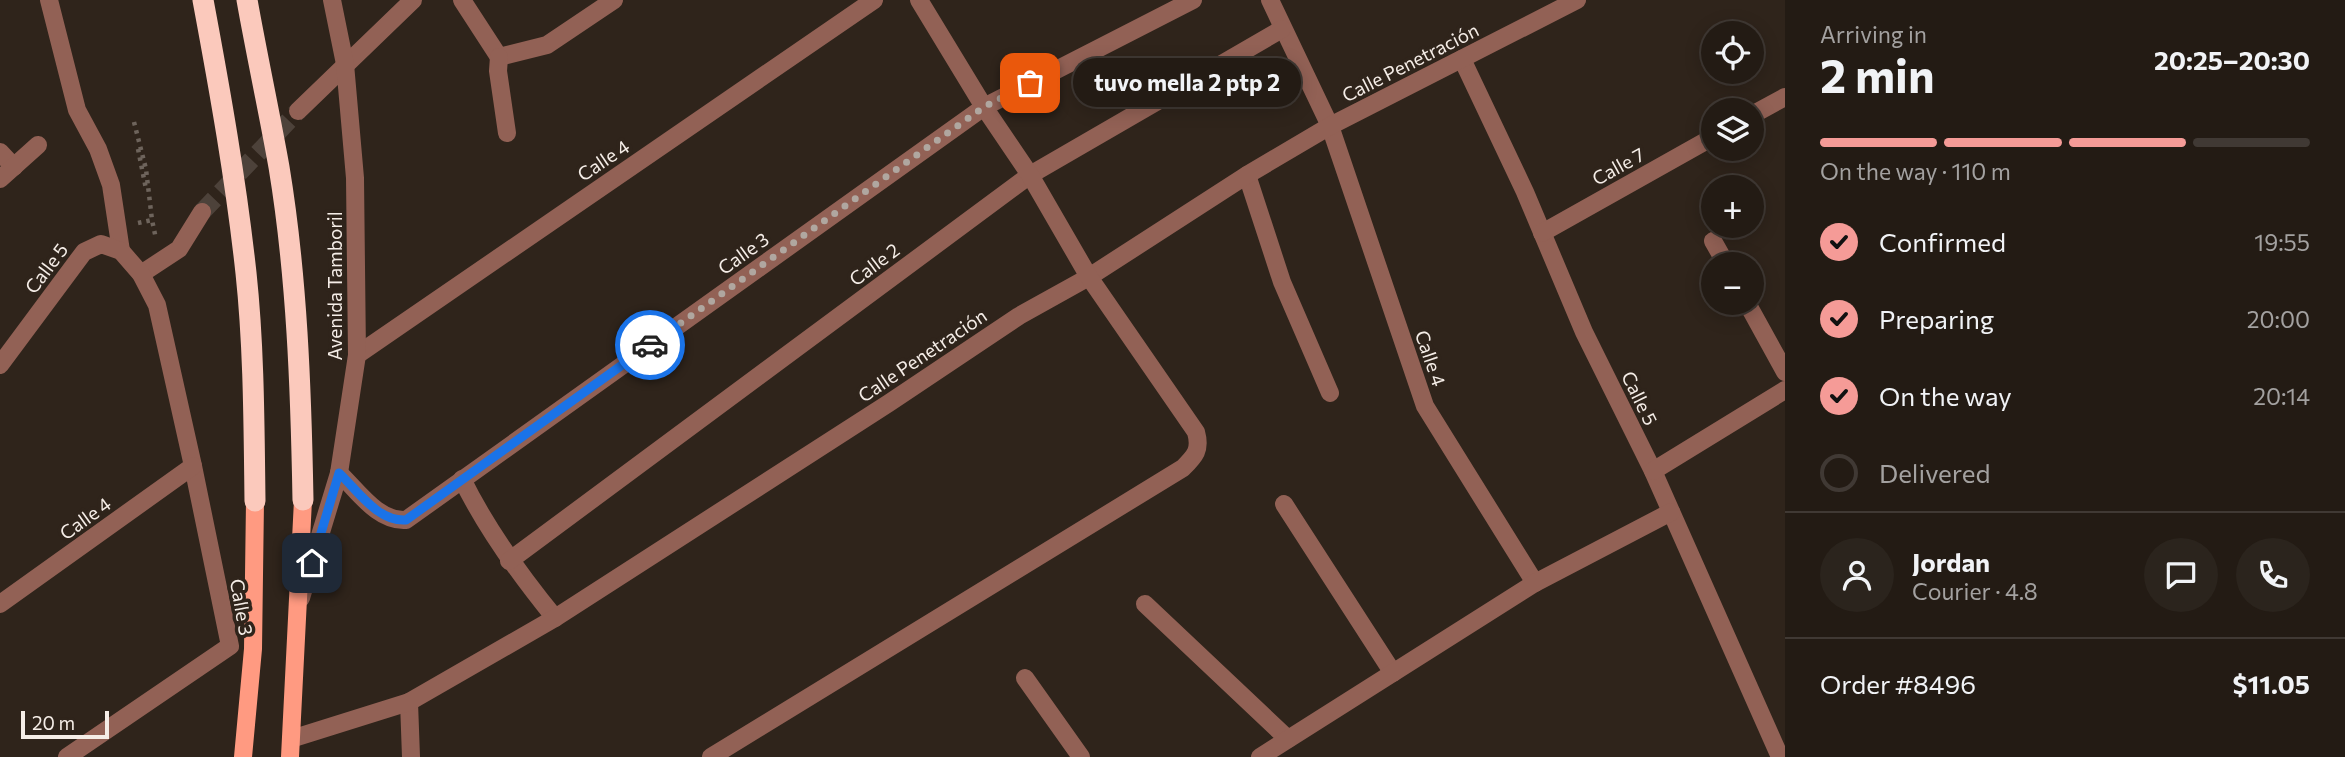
<!DOCTYPE html>
<html lang="en">
<head>
<meta charset="utf-8">
<style>
	:root { --surface:#231b14; --page:#2b241d; --text:#f1f3f6; --muted:#a3a1a0; --line:#403934; --accent:#f59b97 }
	body { margin:0; font-family:Commissioner,sans-serif; background:var(--page); color:var(--text); height:100vh; display:flex; flex-direction:column; font-size:26px; white-space:nowrap }
	* { box-sizing:border-box; margin:0 }
	p { font-size:23px; color:var(--muted) }
	.icon { flex:none; width:38px; height:38px; fill:none; stroke:currentColor; stroke-width:2; stroke-linecap:round; stroke-linejoin:round }
	.map { position:relative; flex:1; overflow:hidden }
	.side { display:flex; flex-direction:column; background:var(--surface); width:560px }
	.side>* { flex:none }
	.buttons { position:absolute; left:1701px; top:21px; display:grid; gap:14px }
	.buttons a { display:grid; place-items:center; width:63px; height:63px; border-radius:50%; background:var(--surface); box-shadow:0 4px 18px #0003,0 0 0 2px var(--line); font-size:35px }
	.scale { position:absolute; left:21px; bottom:18px; width:88px; box-sizing:border-box; padding-left:7px; border:4px solid #f5ede7; border-top:0; font-size:19px; line-height:24px; white-space:nowrap; color:#f5ede7; -webkit-text-stroke:5px #2f241b; paint-order:stroke }
	.pin { position:absolute; display:grid; place-items:center; width:60px; height:60px; color:#fff; margin:-30px; border-radius:14px; box-shadow:0 4px 10px #0006 }
	.courier { position:absolute; display:grid; place-items:center; width:70px; height:70px; margin:-35px; border:5px solid #1a73e8; border-radius:50%; background:#fff; color:#222; box-shadow:0 2px 9px #0007 }
	.bubble { position:absolute; height:49px; border-radius:24px; background:var(--surface); box-shadow:0 4px 18px #0003,0 0 0 2px var(--line); font-size:23px; font-weight:700; line-height:49px; text-align:center }
	.head em { font-style:normal; font-weight:700 }
	.head div { display:flex; flex-direction:column-reverse }
	.head { display:flex; align-items:center; justify-content:space-between; height:119px; padding:0 35px }
	h1 { font-size:46px; font-weight:700; line-height:52px }
	.bar { display:grid; grid-template-columns:repeat(4,1fr); gap:10px 7px; align-content:center; height:84px; padding:0 35px }
	.bar i { height:9px; border-radius:5px; background:var(--line) }
	.bar .current { background:var(--accent) }
	.bar p { grid-column:span 4 }
	.line { display:flex; align-items:center; gap:18px; padding:0 35px; border-top:2px solid var(--line) }
	.line div { flex:1 }
	.round { display:grid; place-items:center; flex:none; width:74px; height:74px; border-radius:37px; background:var(--page) }
	ol { padding:0 35px; list-style:none }
	li { display:flex; align-items:center; gap:21px; height:77px }
	li p { margin-inline-start:auto }
	li .icon { padding:7px; border-radius:50%; background:var(--accent); color:#111; stroke-width:4 }
	li:last-child { color:var(--muted) }
	li i { width:38px; height:38px; border:4px solid var(--line); border-radius:50% }
	main { display:flex; flex:1; min-height:0 }
	.map>svg:first-child { display:block }
</style>
</head>
<body>
<main>
<div class="map">
<svg width="1785" height="757" viewBox="0 0 1785 757">
	<rect width="100%" height="100%" fill="#2f241b"/>
	<g fill="none" stroke-linecap="round" stroke-linejoin="round">
		<polyline stroke="#4d423a" stroke-width="18" stroke-dasharray="18 9" stroke-linecap="butt" points="202,212 298,111"/>
		<g stroke="#6e645c" stroke-width="4.5" stroke-dasharray="3.5 5" stroke-linecap="butt">
			<polyline points="134,122 146,169 152,220"/>
			<polyline points="138,149 146,189"/>
			<polyline points="138,223 152,220 156,239"/>
		</g>
		<g stroke="#926155" stroke-width="18">
			<polyline points="49,0 77,110 98,149 111,185 121,251"/>
			<polyline points="462,0 499,57 547,45 614,0"/>
			<polyline points="1270,0 1330,126 1425,406 1535,583"/>
			<polyline points="499,57 498,71 507,133"/>
			<polyline points="1462,59 1525,192 1584,332 1653,471 1780,757"/>
			<polyline points="298,111 413,0"/>
			<polyline points="1752,115 1785,97"/>
			<polyline points="0,152 14,167"/>
			<polyline points="1247,175 1282,282 1330,393"/>
			<polyline points="0,179 38,145"/>
			<polyline points="1542,233 1713,137"/>
			<polyline points="1713,241 1726,264"/>
			<polyline points="141,274 179,249 202,212"/>
			<polyline points="1747,303 1785,372"/>
			<polyline points="357,355 874,0"/>
			<polyline points="0,365 84,252 101,244 121,251 141,274 157,305 193,466 230,646 67,757"/>
			<polyline points="1653,471 1785,390"/>
			<path d="M339,473C358,491 378,522 406,520L984,107L1193,0"/>
			<path d="M462,479C487,530 519,574 555,618"/>
			<polyline points="1284,504 1393,673"/>
			<polyline points="509,561 1030,175 1282,29"/>
			<polyline points="301,598 339,473 357,355 355,178 345,64 332,0"/>
			<polyline points="0,604 193,466"/>
			<polyline points="1145,604 1288,739"/>
			<polyline points="1025,678 1081,757"/>
			<polyline points="409,702 411,757"/>
			<polyline points="291,739 409,702 555,618 889,403 1019,316 1089,277 1247,175 1330,126 1577,0"/>
			<path d="M711,757L1183,468C1195,456 1201,450 1196,432L1089,277L1030,175L984,107L919,0"/>
			<polyline points="1260,757 1535,583 1671,512"/>
		</g>
		<g stroke="#ff9a81" stroke-width="18">
			<polyline points="243,757 253,649 255,501"/>
			<polyline points="290,757 303,500"/>
		</g>
		<g stroke="#fbc9bc" stroke-width="21">
			<path d="M203,0C220,91 236,181 246,273C254,348 254,425 255,501"/>
			<path d="M247,0C257,56 269,111 279,167C297,276 301,389 303,500"/>
		</g>
	</g>
	<g fill="none" stroke-linecap="round" stroke-linejoin="round">
		<polyline stroke="#b0a7a0" stroke-width="7" stroke-dasharray="0 12.6" points="650,345 984,107 1030,83"/>
		<path stroke="#1a73e8" stroke-width="9" d="M312,563L339,473C358,491 378,522 406,520L650,345"/>
	</g>
	<g text-anchor="middle" dominant-baseline="central" stroke-width="7" stroke-linejoin="round" paint-order="stroke">
		<g font-size="19" fill="#f5ede7" stroke="#2f241b">
			<text transform="translate(1410 62) rotate(-27)">Calle Penetración</text>
			<text transform="translate(603 160) rotate(-34)">Calle 4</text>
			<text transform="translate(1618 166) rotate(-29)">Calle 7</text>
			<text transform="translate(743 253) rotate(-36)">Calle 3</text>
			<text transform="translate(874 264) rotate(-37)">Calle 2</text>
			<text transform="translate(46 268) rotate(-53)">Calle 5</text>
			<text transform="translate(334 286) rotate(-90)">Avenida Tamboril</text>
			<text transform="translate(922 355) rotate(-34)">Calle Penetración</text>
			<text transform="translate(1431 358) rotate(71)">Calle 4</text>
			<text transform="translate(1640 398) rotate(64)">Calle 5</text>
			<text transform="translate(85 518) rotate(-36)">Calle 4</text>
			<text transform="translate(242 607) rotate(80)">Calle 3</text>
		</g>
	</g>
</svg>
<div class="buttons">
<a><svg class="icon" aria-label="locate" viewBox="0 0 24 24"><circle cx="12" cy="12" r="6"/><path d="M12 2v4M12 18v4M2 12h4M18 12h4"/></svg></a>
<a><svg class="icon" aria-label="layers" viewBox="0 0 24 24"><path d="M12 4l9 5-9 5-9-5zM3 14l9 5 9-5"/></svg></a>
<a>+</a>
<a>−</a>
</div>
<div class="scale">20 m</div>
<div class="pin" style="left:1030px;top:83px;background:#ea580c"><svg class="icon" aria-label="bag" viewBox="0 0 24 24"><path d="M5 8h14l-1 12H6zM9 8a3 3 0 0 1 6 0"/></svg></div>
<div class="pin" style="left:312px;top:563px;background:#1f2937"><svg class="icon" aria-label="home" viewBox="0 0 24 24"><path d="M3 11l9-7 9 7M6 9v11h12V9"/></svg></div>
<div class="courier" style="left:650px;top:345px"><svg class="icon" aria-label="car" viewBox="0 0 24 24"><path d="M5 17H2v-5l4-1 3-4h7l3 4 3 1v5h-3M9 17h6M6 11h13"/><circle cx="7" cy="17" r="2"/><circle cx="17" cy="17" r="2"/></svg></div>
<div class="bubble" style="left:1073px;top:58px;width:228px">tuvo mella 2 ptp 2</div>
</div>
<section class="side">
<div class="head"><div><h1>2 min</h1><p>Arriving in</p></div><em>20:25–20:30</em></div>
<div class="bar"><i class="current"></i><i class="current"></i><i class="current"></i><i></i><p>On the way · 110 m</p></div>
<ol>
<li><svg class="icon" aria-label="check" viewBox="0 0 24 24"><path d="M5 12l5 5 9-10"/></svg>Confirmed<p>19:55</p></li>
<li><svg class="icon" aria-label="check" viewBox="0 0 24 24"><path d="M5 12l5 5 9-10"/></svg>Preparing<p>20:00</p></li>
<li><svg class="icon" aria-label="check" viewBox="0 0 24 24"><path d="M5 12l5 5 9-10"/></svg>On the way<p>20:14</p></li>
<li><i></i>Delivered</li>
</ol>
<div class="line" style="height:126px"><a class="round"><svg class="icon" aria-label="person" viewBox="0 0 24 24"><circle cx="12" cy="8" r="4"/><path d="M4 21q1-7 8-7t8 7"/></svg></a><div><b>Jordan</b><p>Courier · 4.8</p></div><a class="round"><svg class="icon" aria-label="chat" viewBox="0 0 24 24"><path d="M4 5h16v11H9l-5 4z"/></svg></a><a class="round"><svg class="icon" aria-label="phone" viewBox="0 0 24 24"><path d="M5 4h4l2 5-3 2q2 4 5 5l2-3 5 2v4C11 20 4 13 5 4z"/></svg></a></div>
<div class="line" style="height:91px"><div>Order #8496</div><b>$11.05</b></div>
</section>
</main>
</body>
</html>
